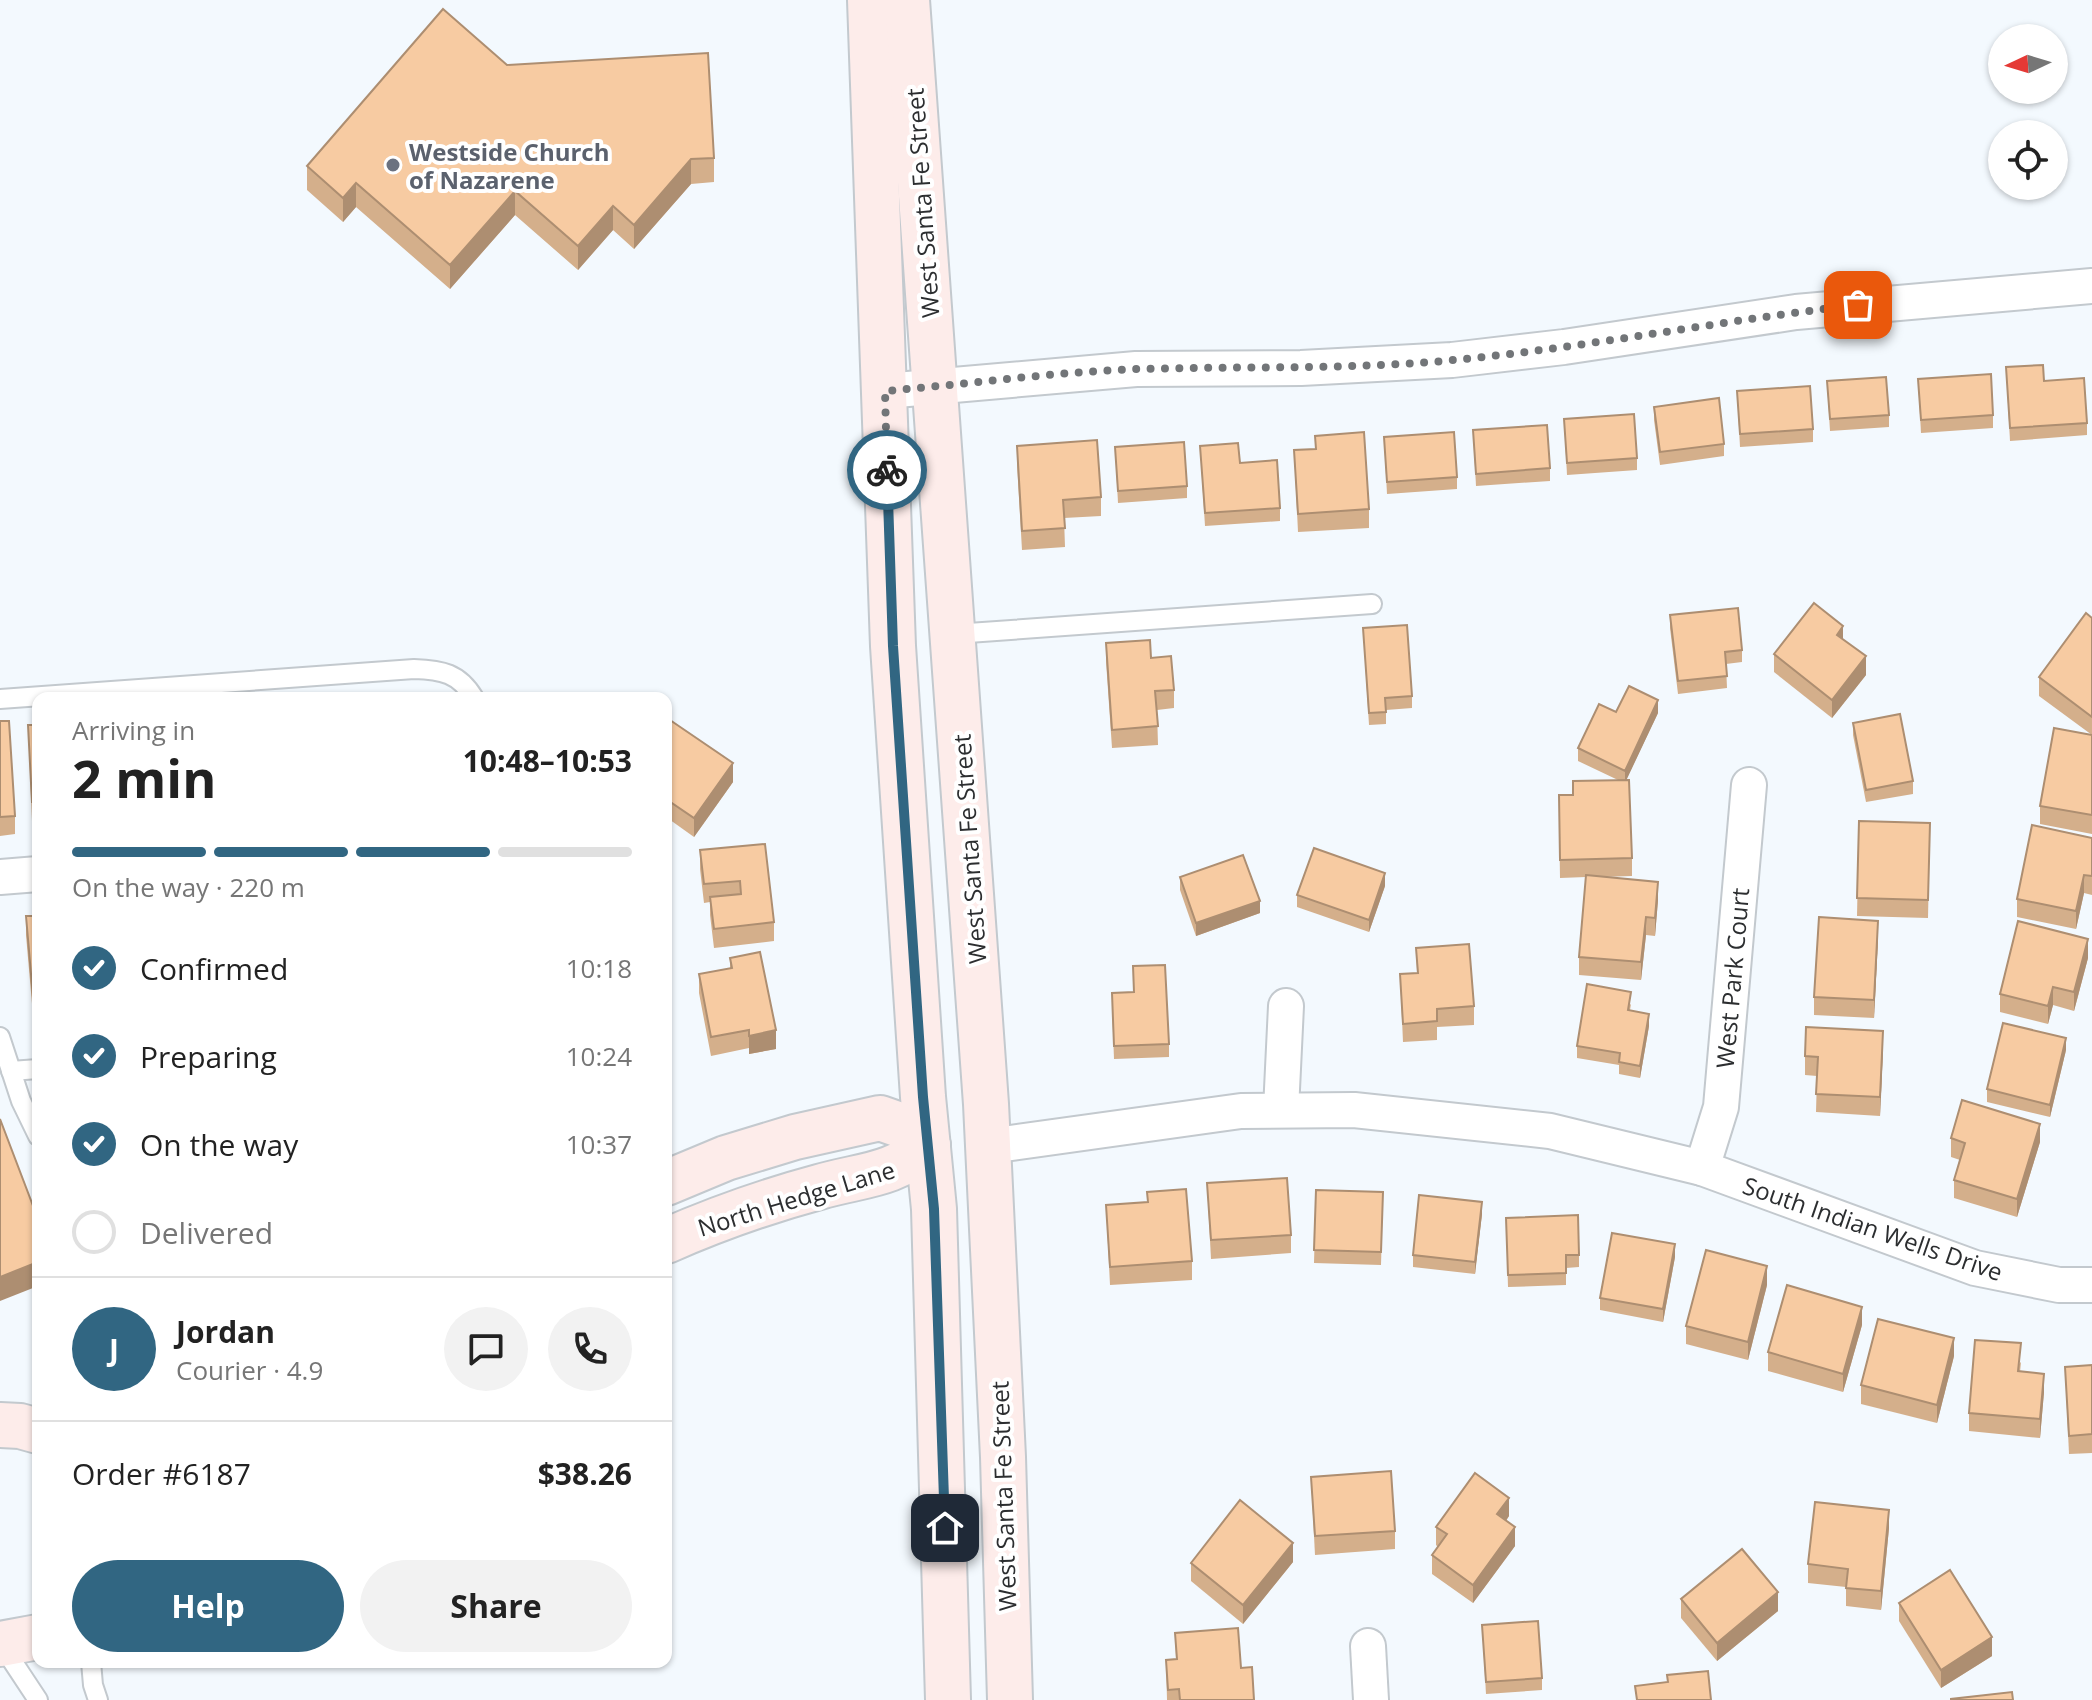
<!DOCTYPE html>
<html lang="en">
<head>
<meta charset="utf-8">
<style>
	:root { --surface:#fff; --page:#f2f2f2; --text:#222; --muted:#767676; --line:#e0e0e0; --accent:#316682 }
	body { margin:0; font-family:"Open Sans",sans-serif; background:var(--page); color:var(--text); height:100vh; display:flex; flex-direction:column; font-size:30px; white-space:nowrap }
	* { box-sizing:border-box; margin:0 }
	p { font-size:26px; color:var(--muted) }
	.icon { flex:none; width:44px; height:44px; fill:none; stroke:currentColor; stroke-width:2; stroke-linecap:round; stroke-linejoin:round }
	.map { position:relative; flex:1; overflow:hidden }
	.panel { position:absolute; left:32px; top:692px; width:640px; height:976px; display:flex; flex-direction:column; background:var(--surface); border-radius:16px; box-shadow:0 2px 6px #0004 }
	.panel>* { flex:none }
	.needle { width:52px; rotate:266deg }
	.buttons { position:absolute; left:1988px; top:24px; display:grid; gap:16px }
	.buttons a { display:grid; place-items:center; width:80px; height:80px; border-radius:50%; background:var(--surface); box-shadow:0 2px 6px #0004; font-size:40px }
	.pin { position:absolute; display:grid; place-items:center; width:68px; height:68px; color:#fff; margin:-34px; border-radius:16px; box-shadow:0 4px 12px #0006 }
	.courier { position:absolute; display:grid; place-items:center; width:80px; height:80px; margin:-40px; border:6px solid #316682; border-radius:50%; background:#fff; color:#222; box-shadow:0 2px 10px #0007 }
	.summary em { font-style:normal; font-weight:700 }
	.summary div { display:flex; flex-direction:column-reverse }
	.summary { display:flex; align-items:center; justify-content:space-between; height:136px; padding:0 40px }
	h1 { font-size:52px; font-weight:700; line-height:60px }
	.bar { display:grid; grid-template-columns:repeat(4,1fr); gap:12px 8px; align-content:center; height:96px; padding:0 40px }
	.bar i { height:10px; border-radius:6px; background:var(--line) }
	.bar .on { background:var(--accent) }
	.bar p { grid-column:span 4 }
	.line { display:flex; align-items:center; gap:20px; padding:0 40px; border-top:2px solid var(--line) }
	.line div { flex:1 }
	.round { display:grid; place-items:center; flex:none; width:84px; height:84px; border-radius:42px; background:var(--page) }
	ol { padding:0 40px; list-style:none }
	li { display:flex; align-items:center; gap:24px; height:88px }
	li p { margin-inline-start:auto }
	li .icon { padding:8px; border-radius:50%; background:var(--accent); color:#fff; stroke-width:4 }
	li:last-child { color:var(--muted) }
	li i { width:44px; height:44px; border:4px solid var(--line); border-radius:50% }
	.action { display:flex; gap:16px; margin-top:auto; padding:16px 40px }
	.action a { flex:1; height:92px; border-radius:48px; background:var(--accent); color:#fff; font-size:32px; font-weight:700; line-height:92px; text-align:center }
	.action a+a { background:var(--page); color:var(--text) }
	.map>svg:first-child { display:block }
</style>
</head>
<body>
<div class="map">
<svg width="2092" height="1700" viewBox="0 0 2092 1700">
	<rect width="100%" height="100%" fill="#f3f9fe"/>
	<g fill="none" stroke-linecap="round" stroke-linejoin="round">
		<defs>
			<g id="lane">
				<polyline points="954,634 1372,604"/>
				<path d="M0,699L414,669C442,670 459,673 474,698"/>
				<polyline points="0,1037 21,1101 38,1136"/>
				<polyline points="11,1071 38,1069"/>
				<polyline points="1,1644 38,1700"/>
				<polyline points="91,1662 93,1685 98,1700"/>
			</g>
			<g id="street">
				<polyline points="885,391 1136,369 1301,368 1452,360 1564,347 1796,312 2092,286"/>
				<polyline points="0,877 38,874"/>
				<polyline points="1281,1110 1286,1006"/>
				<polyline points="989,1146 1241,1111 1354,1110 1550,1131 1702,1168 1975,1268 2059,1285 2092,1285"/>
				<polyline points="1702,1168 1721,1107 1749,785"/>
				<polyline points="1368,1646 1371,1700"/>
			</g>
			<g id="secondary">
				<polyline points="870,0 893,646 923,1097 934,1209 948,1700"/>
				<polyline points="907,0 986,1104 1003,1457 1010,1700"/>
				<polyline points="666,1183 726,1158 795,1137 880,1118 900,1125 928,1146"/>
				<path d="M666,1241C716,1219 767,1201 819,1187C864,1174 890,1177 928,1146"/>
				<polyline points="0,1425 20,1426 38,1431"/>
				<polyline points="0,1644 38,1637"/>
			</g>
		</defs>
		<use href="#lane" stroke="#c3c9ce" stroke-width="22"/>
		<use href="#street" stroke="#c3c9ce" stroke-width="38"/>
		<use href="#secondary" stroke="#c3c9ce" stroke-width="48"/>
		<use href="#lane" stroke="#fff" stroke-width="18"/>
		<use href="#street" stroke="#fff" stroke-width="34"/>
		<use href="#secondary" stroke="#fdecea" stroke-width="44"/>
	</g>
	<g fill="#d4af8b">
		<polygon points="507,65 714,158 714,182 691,184 634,249 613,230 578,270 515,215 450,289 356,207 343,222 307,190 307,166"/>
		<polygon points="2006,367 2044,381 2087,423 2087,435 2010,441"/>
		<polygon points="1918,379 1993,415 1993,428 1921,433"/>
		<polygon points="1827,381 1889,415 1889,427 1830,431"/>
		<polygon points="1737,391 1813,429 1813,442 1740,447"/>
		<polygon points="1654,407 1724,444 1724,456 1660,465 1654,420"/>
		<polygon points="1564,419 1637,458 1637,470 1567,475"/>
		<polygon points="1473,430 1550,468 1550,481 1476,486"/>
		<polygon points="1315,436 1369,509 1369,528 1298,532 1294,450 1315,449"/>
		<polygon points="1384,437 1457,477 1457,489 1387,494"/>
		<polygon points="1017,446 1101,497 1101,516 1064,518 1065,547 1022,550 1017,464"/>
		<polygon points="1200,446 1240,463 1280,508 1280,521 1205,526"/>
		<polygon points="1115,447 1187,486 1187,498 1118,503"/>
		<polygon points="1670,615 1742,650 1742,662 1726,664 1727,688 1678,694 1670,628"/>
		<polygon points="2092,618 2092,834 2040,824 2040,806 2092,735 2039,696 2039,677"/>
		<polygon points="1363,628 1412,696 1412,708 1386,710 1386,724 1369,725"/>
		<polygon points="1843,639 1866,675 1832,718 1774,672 1774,654"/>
		<polygon points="1106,643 1151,658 1174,690 1174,708 1157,710 1158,745 1112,748 1106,661"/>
		<polygon points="1616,712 1658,713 1626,780 1632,858 1632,876 1602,877 1658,900 1655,936 1646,935 1641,980 1579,975 1579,957 1586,877 1560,878 1559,814 1573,795 1618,780 1578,761 1578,748"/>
		<polygon points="666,719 733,782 694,837 666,817"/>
		<polygon points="0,721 15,816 15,834 0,836"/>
		<polygon points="1853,723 1913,781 1913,794 1866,802 1853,735"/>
		<polygon points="28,725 38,725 38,820 32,821"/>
		<polygon points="1859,821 1930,823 1928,918 1857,916"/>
		<polygon points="2092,838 2092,895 2084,893 2076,929 2017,917 2017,899"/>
		<polygon points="765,844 774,922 774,941 714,948 710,915 710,902 704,903 700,869 700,850"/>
		<polygon points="1180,877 1260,913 1196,936 1180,890"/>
		<polygon points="1385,886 1369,932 1297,907 1297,895"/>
		<polygon points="26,916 38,916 38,1015 33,1015 26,935"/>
		<polygon points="1878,939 1874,1018 1814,1015 1814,997"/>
		<polygon points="1416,948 1474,1006 1474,1025 1437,1027 1437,1040 1403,1042 1400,974 1417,973"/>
		<polygon points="730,958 776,1049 749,1054 749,1048 711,1056 699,993 699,974 730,968"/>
		<polygon points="2088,958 2074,1011 2053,1005 2048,1024 2000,1012 2000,994"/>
		<polygon points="1631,1004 1630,1010 1649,1026 1640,1078 1619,1074 1619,1065 1577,1058 1577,1046"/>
		<polygon points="1112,1005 1169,1044 1169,1057 1114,1059"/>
		<polygon points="1883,1049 1880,1116 1816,1112 1817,1076 1805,1075 1805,1056"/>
		<polygon points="2066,1050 2050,1117 1987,1102 1987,1089"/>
		<polygon points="1951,1138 2040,1142 2017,1217 1954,1198 1954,1180 1960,1160 1951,1157"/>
		<polygon points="1207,1183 1291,1235 1291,1253 1211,1259"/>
		<polygon points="1316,1190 1383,1192 1381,1265 1314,1263"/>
		<polygon points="1147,1192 1192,1261 1192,1280 1110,1285 1106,1205 1147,1202"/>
		<polygon points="1482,1214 1475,1274 1413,1267 1413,1255"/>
		<polygon points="1506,1218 1579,1255 1579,1267 1566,1268 1566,1285 1508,1287"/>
		<polygon points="1675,1257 1663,1322 1600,1310 1600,1298"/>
		<polygon points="1767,1285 1748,1360 1686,1344 1686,1326"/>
		<polygon points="1862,1325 1843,1392 1768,1371 1768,1352"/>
		<polygon points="1954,1356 1937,1423 1861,1404 1861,1385"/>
		<polygon points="2021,1362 2020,1372 2044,1392 2040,1438 1969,1431 1969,1413"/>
		<polygon points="2092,1365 2092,1453 2069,1454 2065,1367"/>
		<polygon points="1311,1477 1395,1531 1395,1549 1315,1555"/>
		<polygon points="1509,1516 1506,1521 1515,1546 1473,1603 1432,1574 1432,1555 1438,1547 1436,1545 1436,1527"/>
		<polygon points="1889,1528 1881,1610 1846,1606 1846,1587 1808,1583 1808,1564"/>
		<polygon points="1293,1562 1243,1624 1191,1581 1191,1563"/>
		<polygon points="1681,1599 1778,1611 1717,1661 1681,1618"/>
		<polygon points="1899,1603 1992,1656 1941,1688 1899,1621"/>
		<polygon points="1482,1625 1542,1678 1542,1690 1486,1694"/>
		<polygon points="1175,1633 1241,1668 1254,1700 1167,1700 1166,1660 1176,1659"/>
	</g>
	<g fill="#ad8e71">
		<polygon points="691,159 691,184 634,249 634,225"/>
		<polygon points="356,183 356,207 343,222 343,198"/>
		<polygon points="515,191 515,215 450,289 450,265"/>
		<polygon points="613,206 613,230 578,270 578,246"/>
		<polygon points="1843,626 1843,644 1837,635"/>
		<polygon points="1866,656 1866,675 1832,718 1832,700"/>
		<polygon points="1658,700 1658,713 1625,783 1625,771"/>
		<polygon points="733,763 733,782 694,837 694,818"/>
		<polygon points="1385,873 1385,886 1369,932 1369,920"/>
		<polygon points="2084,875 2084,893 2076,929 2076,911"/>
		<polygon points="1658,882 1658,900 1655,936 1655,918"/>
		<polygon points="1260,901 1260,913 1196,936 1196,923"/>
		<polygon points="1646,917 1646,935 1641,980 1641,962"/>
		<polygon points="1878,921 1878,939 1874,1018 1874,1000"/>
		<polygon points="2088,939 2088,958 2074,1011 2074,992"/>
		<polygon points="2053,987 2053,1005 2048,1024 2048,1006"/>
		<polygon points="1649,1014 1649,1026 1640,1078 1640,1066"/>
		<polygon points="776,1030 776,1049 749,1054 749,1036"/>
		<polygon points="1883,1031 1883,1049 1880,1116 1880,1097"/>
		<polygon points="2066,1038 2066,1050 2050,1117 2050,1105"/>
		<polygon points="2040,1124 2040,1142 2017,1217 2017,1199"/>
		<polygon points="1482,1202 1482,1214 1475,1274 1475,1262"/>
		<polygon points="1675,1244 1675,1257 1663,1322 1663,1309"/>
		<polygon points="38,1262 38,1286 0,1301 0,1277"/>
		<polygon points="1767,1266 1767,1285 1748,1360 1748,1342"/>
		<polygon points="1862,1307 1862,1325 1843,1392 1843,1374"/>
		<polygon points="1954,1338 1954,1356 1937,1423 1937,1405"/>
		<polygon points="2044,1374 2044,1392 2040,1438 2040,1419"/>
		<polygon points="1509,1498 1509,1516 1497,1533 1497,1514"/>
		<polygon points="1889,1510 1889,1528 1881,1610 1881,1591"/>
		<polygon points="1515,1527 1515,1546 1473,1603 1473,1585"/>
		<polygon points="1293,1543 1293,1562 1243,1624 1243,1605"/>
		<polygon points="1778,1592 1778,1611 1717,1661 1717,1643"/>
		<polygon points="1992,1637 1992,1656 1941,1688 1941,1670"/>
	</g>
	<g fill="#f7cba2" stroke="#ad8e71" stroke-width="2">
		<polygon points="443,9 507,65 708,53 714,158 691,159 634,225 613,206 578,246 515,191 450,265 356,183 343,198 307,166"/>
		<polygon points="2043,365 2044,381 2084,378 2087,423 2010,428 2006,367"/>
		<polygon points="1991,374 1993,415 1921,420 1918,379"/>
		<polygon points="1886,377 1889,415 1830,419 1827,381"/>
		<polygon points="1810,386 1813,429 1740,434 1737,391"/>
		<polygon points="1719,398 1724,444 1660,452 1654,407"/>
		<polygon points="1634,414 1637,458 1567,463 1564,419"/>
		<polygon points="1547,425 1550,468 1476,474 1473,430"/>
		<polygon points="1364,432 1369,509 1298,514 1294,450 1316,449 1315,436"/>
		<polygon points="1454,432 1457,477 1387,482 1384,437"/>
		<polygon points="1097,440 1101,497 1063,500 1065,528 1022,531 1017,446"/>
		<polygon points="1184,442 1187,486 1118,491 1115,447"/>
		<polygon points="1238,443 1240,463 1277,460 1280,508 1205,513 1200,446"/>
		<polygon points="1814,603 1843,626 1837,635 1866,656 1832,700 1774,654"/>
		<polygon points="1738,608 1742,650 1725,652 1727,676 1678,681 1670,615"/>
		<polygon points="2086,613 2092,618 2092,717 2039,677"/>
		<polygon points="1407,625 1412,696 1385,698 1386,712 1369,713 1363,628"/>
		<polygon points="1150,640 1151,658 1171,656 1174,690 1155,691 1158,726 1112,730 1106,643"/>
		<polygon points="1629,686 1658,700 1625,771 1578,748 1599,704 1616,712"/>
		<polygon points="422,694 422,698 367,698"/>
		<polygon points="1900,714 1913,781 1866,790 1853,723"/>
		<polygon points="667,718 733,763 694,818 666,799"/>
		<polygon points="0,721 9,721 15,816 0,817"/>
		<polygon points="28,725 38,725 38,802 32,802"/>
		<polygon points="2054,728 2092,735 2092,815 2040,806"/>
		<polygon points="1629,780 1632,858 1560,860 1559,795 1573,795 1573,781"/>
		<polygon points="1859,821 1930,823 1928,900 1857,898"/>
		<polygon points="2032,825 2092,838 2092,876 2084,875 2076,911 2017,899"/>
		<polygon points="765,844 774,922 714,929 710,897 741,894 740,881 704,884 700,850"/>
		<polygon points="1314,848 1385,873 1369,920 1297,895"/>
		<polygon points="1243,855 1260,901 1196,923 1180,877"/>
		<polygon points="1586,875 1658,882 1655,918 1646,917 1641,962 1579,957"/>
		<polygon points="26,916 38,916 38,996 33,997"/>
		<polygon points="1819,917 1878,921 1874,1000 1814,997"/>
		<polygon points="2018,921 2088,939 2074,992 2053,987 2048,1006 2000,994"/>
		<polygon points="1469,944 1474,1006 1437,1009 1437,1021 1403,1024 1400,974 1418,973 1416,948"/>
		<polygon points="760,952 776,1030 749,1036 749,1030 711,1037 699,974 732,968 730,958"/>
		<polygon points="1165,965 1169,1044 1114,1046 1112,993 1134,992 1133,966"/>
		<polygon points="1587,984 1631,992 1628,1010 1649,1014 1640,1066 1619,1062 1620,1053 1577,1046"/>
		<polygon points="2003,1023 2066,1038 2050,1105 1987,1089"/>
		<polygon points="1806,1027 1883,1031 1880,1097 1816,1094 1818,1057 1805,1056"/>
		<polygon points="1962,1100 2040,1124 2017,1199 1954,1180 1965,1143 1951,1138"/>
		<polygon points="0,1119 38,1219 38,1262 0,1277"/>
		<polygon points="1287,1178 1291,1235 1211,1240 1207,1183"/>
		<polygon points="1186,1189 1192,1261 1110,1267 1106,1205 1148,1202 1147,1192"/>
		<polygon points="1316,1190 1383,1192 1381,1252 1314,1250"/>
		<polygon points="1419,1195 1482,1202 1475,1262 1413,1255"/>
		<polygon points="1578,1215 1579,1255 1566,1255 1566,1273 1508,1275 1506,1218"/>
		<polygon points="1612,1233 1675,1244 1663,1309 1600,1298"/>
		<polygon points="1706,1250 1767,1266 1748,1342 1686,1326"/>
		<polygon points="1787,1285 1862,1307 1843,1374 1768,1352"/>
		<polygon points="1878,1319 1954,1338 1937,1405 1861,1385"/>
		<polygon points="1975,1340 2021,1343 2018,1371 2044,1374 2040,1419 1969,1413"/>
		<polygon points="2092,1365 2092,1434 2069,1436 2065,1367"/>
		<polygon points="1391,1471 1395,1531 1315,1536 1311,1477"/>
		<polygon points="1475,1473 1509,1498 1497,1514 1515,1527 1473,1585 1432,1555 1447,1534 1436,1527"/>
		<polygon points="1240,1500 1293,1543 1243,1605 1191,1563"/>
		<polygon points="1815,1502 1889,1510 1881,1591 1846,1588 1848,1569 1808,1564"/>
		<polygon points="1742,1549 1778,1592 1717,1643 1681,1599"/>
		<polygon points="1950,1570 1992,1637 1941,1670 1899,1603"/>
		<polygon points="1538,1621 1542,1678 1486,1682 1482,1625"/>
		<polygon points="1238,1628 1241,1668 1252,1667 1254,1700 1180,1700 1179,1689 1168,1690 1166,1660 1177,1659 1175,1633"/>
		<polygon points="1708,1671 1711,1700 1637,1700 1635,1686 1668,1682 1667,1675"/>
		<polygon points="2012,1692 2013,1700 1951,1700 1951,1699"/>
	</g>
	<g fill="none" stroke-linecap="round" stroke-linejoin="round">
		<path stroke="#727578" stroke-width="8" stroke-dasharray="0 14.4" d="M887,470L885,391C969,384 1054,372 1139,369C1244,366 1350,370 1454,360C1590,347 1723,320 1858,305"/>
		<polyline stroke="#316682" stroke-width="10" points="887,470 893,646 923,1097 934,1209 945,1528"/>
	</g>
	<circle fill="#6b7280" stroke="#fff" stroke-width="3" cx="393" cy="165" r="8"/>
	<g text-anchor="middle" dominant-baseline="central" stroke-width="8" stroke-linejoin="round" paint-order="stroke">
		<g font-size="24" font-weight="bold" fill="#5b616d" stroke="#fff" text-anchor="start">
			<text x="409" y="151">Westside Church<tspan x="409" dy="28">of Nazarene</tspan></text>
		</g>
		<g font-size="24" fill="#2c2e30" stroke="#fff">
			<text transform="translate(922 203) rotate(-94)">West Santa Fe Street</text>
			<text transform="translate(969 849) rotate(-94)">West Santa Fe Street</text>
			<text transform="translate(1732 978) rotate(-85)">West Park Court</text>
			<text transform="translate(796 1198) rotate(-17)">North Hedge Lane</text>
			<text transform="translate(1873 1228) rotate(19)">South Indian Wells Drive</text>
			<text transform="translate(1003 1496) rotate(-92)">West Santa Fe Street</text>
		</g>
	</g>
</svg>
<div class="buttons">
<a><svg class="needle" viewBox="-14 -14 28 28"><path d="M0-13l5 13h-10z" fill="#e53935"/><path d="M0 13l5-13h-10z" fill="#767676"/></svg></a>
<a><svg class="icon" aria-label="locate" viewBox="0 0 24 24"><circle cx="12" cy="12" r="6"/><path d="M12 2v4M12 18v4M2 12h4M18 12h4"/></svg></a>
</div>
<div class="pin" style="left:1858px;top:305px;background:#ea580c"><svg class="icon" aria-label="bag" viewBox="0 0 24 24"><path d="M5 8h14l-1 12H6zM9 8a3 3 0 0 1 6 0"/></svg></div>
<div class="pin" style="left:945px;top:1528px;background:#1f2937"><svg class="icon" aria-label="home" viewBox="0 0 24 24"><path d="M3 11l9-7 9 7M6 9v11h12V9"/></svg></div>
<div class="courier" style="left:887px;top:470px"><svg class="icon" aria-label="bike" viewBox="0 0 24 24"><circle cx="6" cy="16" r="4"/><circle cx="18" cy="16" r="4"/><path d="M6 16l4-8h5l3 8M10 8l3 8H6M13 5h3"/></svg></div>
<section class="panel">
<div class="summary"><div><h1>2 min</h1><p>Arriving in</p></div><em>10:48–10:53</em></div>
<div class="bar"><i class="on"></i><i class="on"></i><i class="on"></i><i></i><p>On the way · 220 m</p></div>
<ol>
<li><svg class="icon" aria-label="check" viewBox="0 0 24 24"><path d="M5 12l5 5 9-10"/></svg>Confirmed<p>10:18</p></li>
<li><svg class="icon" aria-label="check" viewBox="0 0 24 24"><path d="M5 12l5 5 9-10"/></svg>Preparing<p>10:24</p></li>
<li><svg class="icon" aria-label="check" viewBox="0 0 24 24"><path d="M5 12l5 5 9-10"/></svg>On the way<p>10:37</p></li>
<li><i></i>Delivered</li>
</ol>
<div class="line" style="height:144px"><b class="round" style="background:var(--accent);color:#fff">J</b><div><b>Jordan</b><p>Courier · 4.9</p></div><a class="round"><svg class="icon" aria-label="chat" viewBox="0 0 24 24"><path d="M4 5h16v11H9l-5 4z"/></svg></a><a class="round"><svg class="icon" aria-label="phone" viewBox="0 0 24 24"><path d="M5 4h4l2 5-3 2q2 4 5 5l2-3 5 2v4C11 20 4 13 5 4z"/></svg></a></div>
<div class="line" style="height:104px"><div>Order #6187</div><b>$38.26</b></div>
<div class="action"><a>Help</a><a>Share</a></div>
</section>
</div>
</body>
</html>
